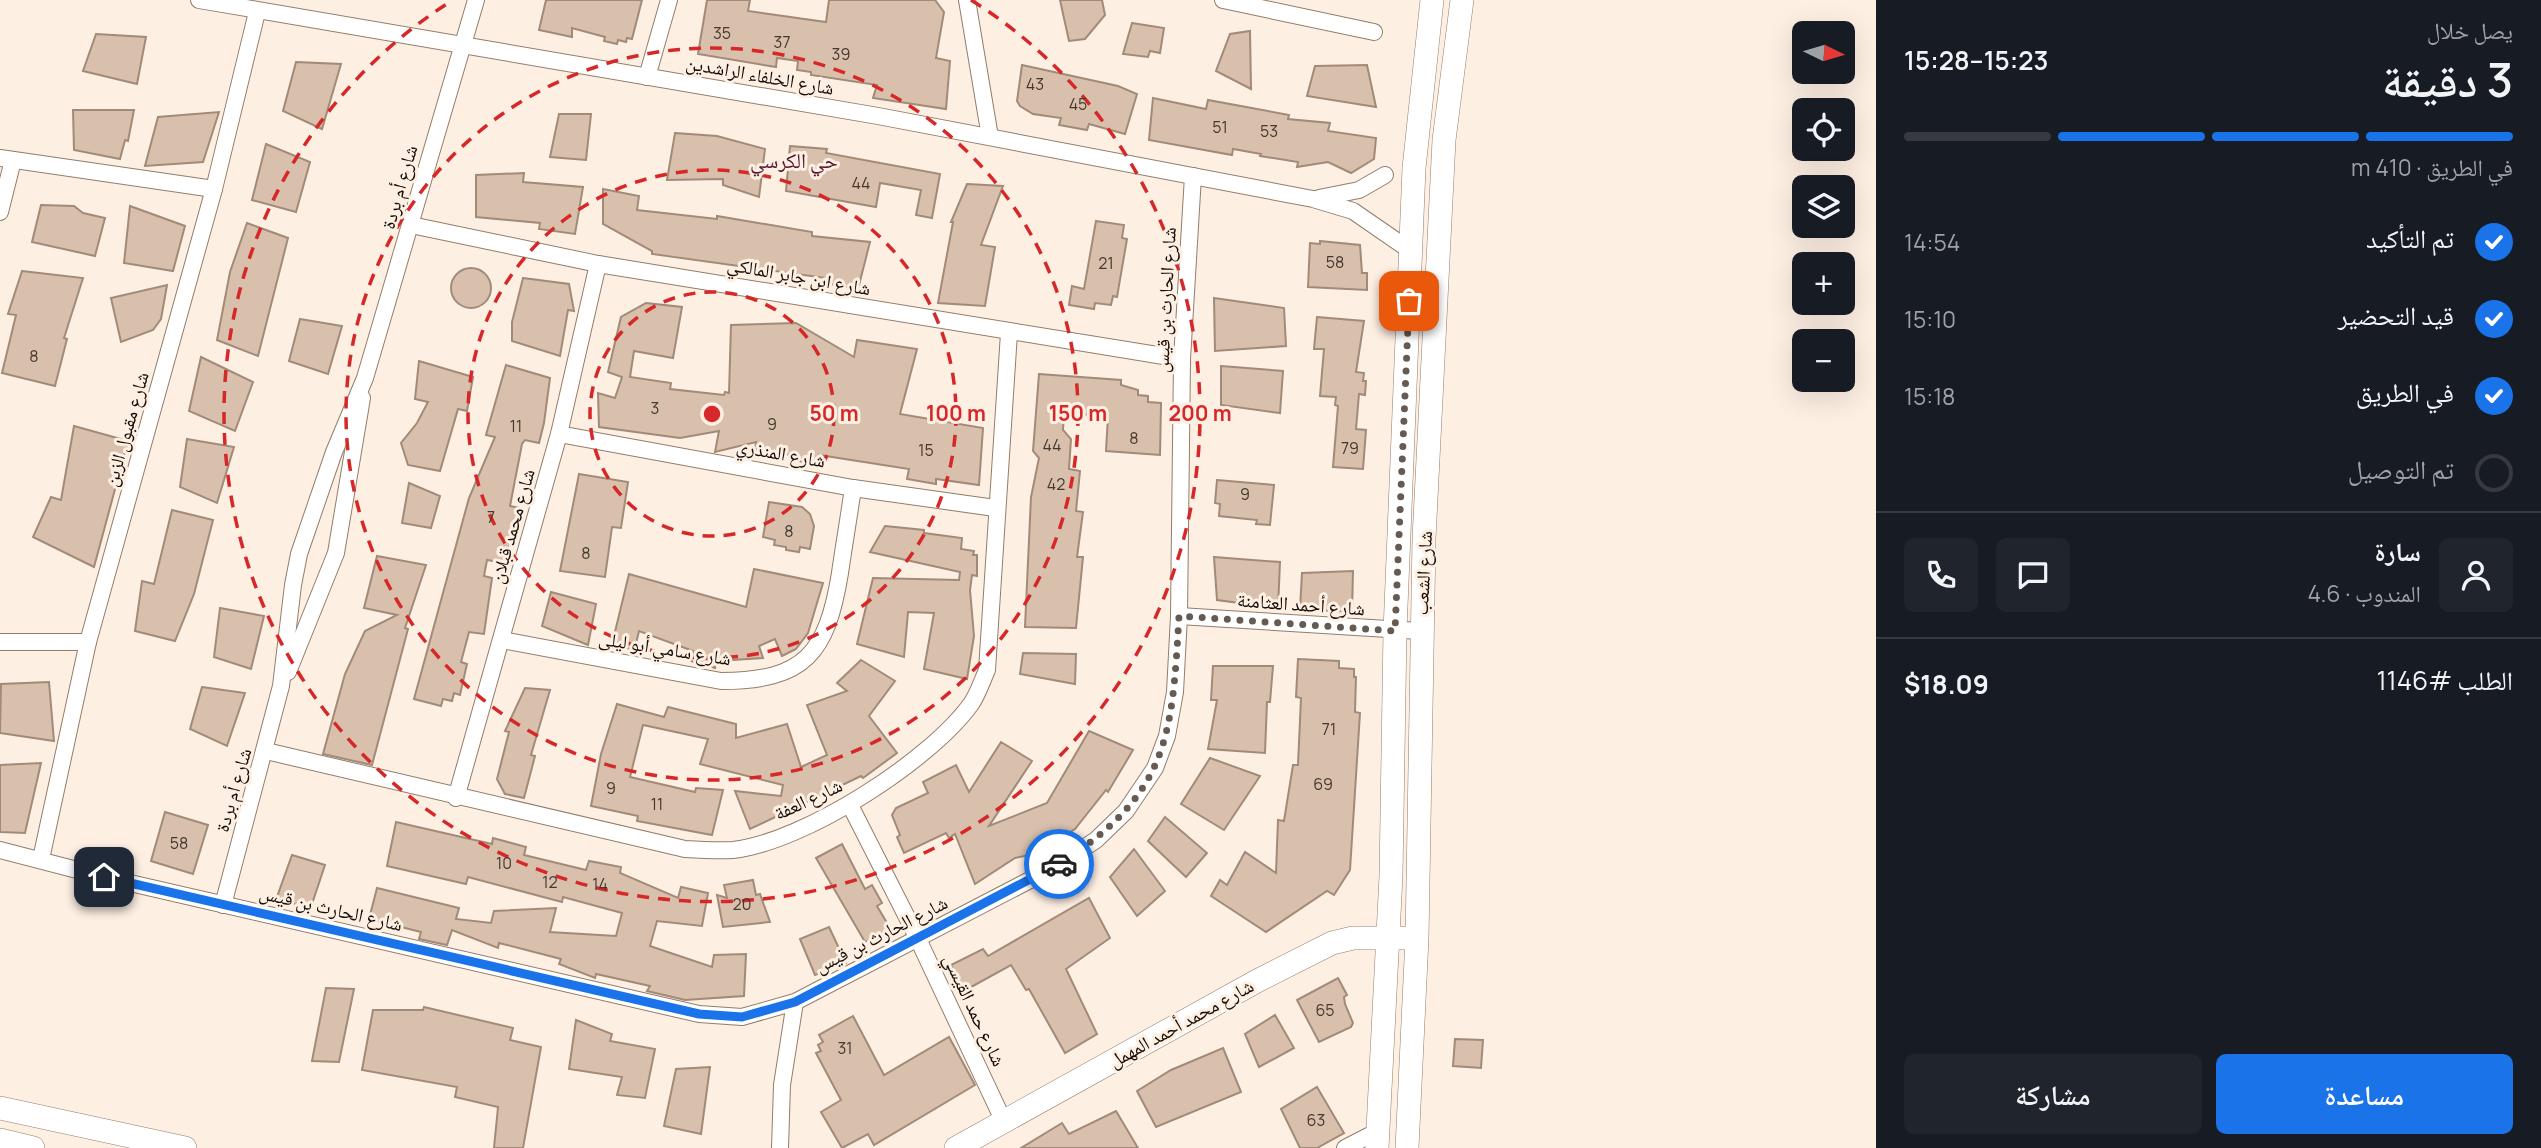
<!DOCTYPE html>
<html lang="ar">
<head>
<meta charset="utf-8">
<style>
	:root { --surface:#171b24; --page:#20242c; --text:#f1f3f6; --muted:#9ea1a6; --line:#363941; --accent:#1a73e8 }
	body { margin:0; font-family:Manrope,"Noto Naskh Arabic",sans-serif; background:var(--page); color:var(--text); direction:rtl; height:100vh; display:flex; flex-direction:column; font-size:26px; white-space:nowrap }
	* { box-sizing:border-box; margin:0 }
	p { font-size:23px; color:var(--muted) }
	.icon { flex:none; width:38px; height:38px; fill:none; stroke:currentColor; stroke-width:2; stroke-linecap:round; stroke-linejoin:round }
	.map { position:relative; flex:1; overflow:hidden; direction:ltr }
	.panel { display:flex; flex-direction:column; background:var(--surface); width:665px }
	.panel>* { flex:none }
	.needle { width:46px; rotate:95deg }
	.tools { position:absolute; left:1792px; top:21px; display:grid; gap:14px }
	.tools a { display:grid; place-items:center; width:63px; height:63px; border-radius:10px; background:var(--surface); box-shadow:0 7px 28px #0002; font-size:35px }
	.pin { position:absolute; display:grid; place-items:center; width:60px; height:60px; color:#fff; margin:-30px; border-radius:14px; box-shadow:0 4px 10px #0006 }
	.courier { position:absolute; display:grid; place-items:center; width:70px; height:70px; margin:-35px; border:5px solid #1a73e8; border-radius:50%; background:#fff; color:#222; box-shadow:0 2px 9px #0007 }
	.headline em { font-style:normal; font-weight:600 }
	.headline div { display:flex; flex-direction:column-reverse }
	.headline { display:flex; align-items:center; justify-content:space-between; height:119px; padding:0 28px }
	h1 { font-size:46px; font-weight:600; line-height:52px }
	.bar { display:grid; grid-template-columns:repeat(4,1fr); gap:10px 7px; align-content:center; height:84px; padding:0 28px }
	.bar i { height:9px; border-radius:5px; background:var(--line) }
	.bar .on { background:var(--accent) }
	.bar p { grid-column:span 4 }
	.line { display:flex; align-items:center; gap:18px; padding:0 28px; border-top:2px solid var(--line) }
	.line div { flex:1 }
	.round { display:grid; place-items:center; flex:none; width:74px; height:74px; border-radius:10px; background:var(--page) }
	ol { padding:0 28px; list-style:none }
	li { display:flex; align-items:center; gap:21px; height:77px }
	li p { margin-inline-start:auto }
	li .icon { padding:7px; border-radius:50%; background:var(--accent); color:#fff; stroke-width:4 }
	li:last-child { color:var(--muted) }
	li i { width:38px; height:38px; border:4px solid var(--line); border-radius:50% }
	.cta { display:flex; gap:14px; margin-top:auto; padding:14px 28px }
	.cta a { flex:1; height:80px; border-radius:10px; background:var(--accent); color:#fff; font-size:28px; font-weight:600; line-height:80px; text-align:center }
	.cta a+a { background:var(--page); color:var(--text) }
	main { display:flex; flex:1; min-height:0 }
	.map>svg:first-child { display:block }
</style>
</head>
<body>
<main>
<section class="panel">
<div class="headline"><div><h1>3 دقيقة</h1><p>يصل خلال</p></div><em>15:23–15:28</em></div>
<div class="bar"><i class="on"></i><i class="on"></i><i class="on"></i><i></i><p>في الطريق · 410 m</p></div>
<ol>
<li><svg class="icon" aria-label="check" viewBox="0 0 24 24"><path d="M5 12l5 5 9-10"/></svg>تم التأكيد<p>14:54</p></li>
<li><svg class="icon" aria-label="check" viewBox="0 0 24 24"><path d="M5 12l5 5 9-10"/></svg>قيد التحضير<p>15:10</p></li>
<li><svg class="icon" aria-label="check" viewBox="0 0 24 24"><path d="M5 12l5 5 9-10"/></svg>في الطريق<p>15:18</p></li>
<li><i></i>تم التوصيل</li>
</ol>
<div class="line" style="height:126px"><a class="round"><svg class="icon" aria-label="person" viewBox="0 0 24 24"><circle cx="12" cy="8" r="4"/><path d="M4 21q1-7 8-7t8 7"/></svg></a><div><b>سارة</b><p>المندوب · 4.6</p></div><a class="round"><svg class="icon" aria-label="chat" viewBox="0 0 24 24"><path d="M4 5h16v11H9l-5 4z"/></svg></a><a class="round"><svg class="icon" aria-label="phone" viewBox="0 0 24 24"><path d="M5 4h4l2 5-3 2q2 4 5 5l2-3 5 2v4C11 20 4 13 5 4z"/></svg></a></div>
<div class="line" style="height:91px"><div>الطلب #1146</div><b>$18.09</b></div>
<div class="cta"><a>مساعدة</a><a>مشاركة</a></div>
</section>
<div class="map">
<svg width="1876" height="1148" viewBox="0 0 1876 1148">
	<rect width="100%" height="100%" fill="#feefe3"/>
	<g fill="#d8c0ac" stroke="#a18b78" stroke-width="2">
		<polygon points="546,0 642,0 632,39 627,38 626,42 618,40 617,44 604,41 605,37 572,28 572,37 539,30"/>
		<polygon points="707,0 750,0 748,11 826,22 829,0 935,0 944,12 936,58 950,61 946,109 873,98 877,85 811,75 811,72 797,70 798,61 777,58 776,67 698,54"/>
		<polygon points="1060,0 1102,0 1105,15 1085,39 1069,41"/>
		<polygon points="1132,23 1164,28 1160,53 1150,51 1148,57 1123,54"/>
		<polygon points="1250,31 1251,89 1216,71 1230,34"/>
		<polygon points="96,34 146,37 137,84 83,71"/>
		<polygon points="296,62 341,64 322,129 283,111"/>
		<polygon points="1022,65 1118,86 1137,94 1125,134 1089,124 1087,130 1059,125 1061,118 1033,114 1020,106 1017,101"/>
		<polygon points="1367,65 1376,107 1307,96 1315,66"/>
		<polygon points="1153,98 1206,109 1208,100 1289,115 1288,119 1330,123 1328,131 1376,138 1374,159 1351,173 1328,162 1297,167 1298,162 1260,156 1261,154 1233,149 1232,155 1149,140"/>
		<polygon points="73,110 134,110 128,141 125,140 120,159 74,150"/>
		<polygon points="219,112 203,162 145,166 158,117"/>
		<polygon points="559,114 591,114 586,160 550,157"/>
		<polygon points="675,133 717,136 765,149 759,197 723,185 723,179 667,180"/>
		<polygon points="266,144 310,162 296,212 252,200"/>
		<polygon points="790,146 827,149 826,153 940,174 932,218 916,215 921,190 880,183 876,207 786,191"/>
		<polygon points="524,173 523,182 583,187 575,234 539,229 540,223 476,217 476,175"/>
		<polygon points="967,184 1003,186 981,245 995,247 985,306 938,303 953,222 951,222"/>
		<polygon points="603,189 639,196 637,210 717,219 717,216 812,232 812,236 870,242 858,289 825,283 826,278 652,254 652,251 603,224"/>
		<polygon points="41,205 74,206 83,213 105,218 95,256 32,242"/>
		<polygon points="130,206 185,226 173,271 124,263"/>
		<polygon points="1096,221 1124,225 1122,238 1127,239 1117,297 1113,296 1111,305 1095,303 1094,309 1069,305 1072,286 1084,289"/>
		<polygon points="247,223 288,238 258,356 217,340 230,272"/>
		<polygon points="1320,241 1360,245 1362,273 1367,273 1367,290 1308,287 1310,243 1320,244"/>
		<circle cx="471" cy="288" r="20"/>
		<polygon points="22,271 83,278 64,338 67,339 55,386 2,373 16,315 8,314"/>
		<polygon points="523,278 569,284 574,311 568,310 560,356 512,341 512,322"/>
		<polygon points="167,285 161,319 153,330 121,342 111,298"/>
		<polygon points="1214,298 1284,308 1286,346 1215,351"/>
		<polygon points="646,303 682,307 673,358 634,351 630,377 671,383 670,389 724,395 725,392 729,393 731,325 796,323 854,357 857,340 917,349 900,414 983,428 979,485 936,479 936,484 907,479 909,469 819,455 819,464 797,461 798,456 755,450 756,442 715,452 719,431 680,438 599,427 598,393 615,398 622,377 608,372 621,317"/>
		<polygon points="1317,317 1364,321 1356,372 1364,373 1363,381 1366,381 1365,395 1359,394 1356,429 1366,430 1363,469 1333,467 1338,406 1335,405 1336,397 1320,396 1324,349 1314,349"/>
		<polygon points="300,319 342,326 328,374 289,361"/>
		<polygon points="201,357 253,382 235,431 189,411"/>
		<polygon points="419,361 473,377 467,411 458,409 440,471 408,465 401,443 417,423 428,402 415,399"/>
		<polygon points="506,365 550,378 544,423 539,443 525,440 522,444 510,506 520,508 504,563 487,560 484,576 492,578 484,634 469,632 461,662 467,664 460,695 454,693 452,701 443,699 441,706 414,699 469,498 495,437 486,435"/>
		<polygon points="1221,366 1283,371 1280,413 1221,405"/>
		<polygon points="1039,374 1121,380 1121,385 1138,390 1138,395 1148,396 1148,402 1161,403 1160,455 1106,451 1108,416 1064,413 1063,430 1071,439 1069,469 1080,471 1076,511 1083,512 1077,557 1083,557 1076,628 1025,627 1031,497 1039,458 1033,451"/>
		<polygon points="74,426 128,441 94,567 33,537 51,497 61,500"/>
		<polygon points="187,439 234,447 217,503 180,487"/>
		<polygon points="579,474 628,482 621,528 612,527 605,577 560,571"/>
		<polygon points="1217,480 1274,485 1270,525 1256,524 1257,520 1219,516 1220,504 1215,503"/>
		<polygon points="409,483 440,496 431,528 402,523"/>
		<polygon points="769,502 802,507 810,514 814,526 810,549 800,547 799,552 786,550 786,547 774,545 775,540 763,537"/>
		<polygon points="172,510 213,520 194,594 175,641 135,631 142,581 154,584"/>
		<polygon points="885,526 924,530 924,533 962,538 961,549 974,551 973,555 977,555 977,576 972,575 970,590 974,636 967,679 924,669 934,613 908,612 904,657 857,644 873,578 959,580 960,572 870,552"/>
		<polygon points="377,556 426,565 405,628 408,629 372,765 323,754 345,674 365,631 397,615 364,608"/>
		<polygon points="1214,557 1280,562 1278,608 1217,600"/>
		<polygon points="754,569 823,583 808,633 796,649 782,656 775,639 759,646 763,658 717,661 715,668 691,661 693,651 639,631 634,652 613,640 629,574 746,607"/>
		<polygon points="1353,571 1352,612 1300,609 1302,573"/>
		<polygon points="551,592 596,604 588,645 542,626"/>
		<polygon points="220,608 264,616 251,669 214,657"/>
		<polygon points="1023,653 1076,654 1075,684 1020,674"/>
		<polygon points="1298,659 1339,661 1339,668 1354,669 1354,677 1356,677 1355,712 1360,713 1350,870 1334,895 1327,891 1266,932 1211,896 1220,880 1227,885 1245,852 1276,873 1278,820 1284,821 1293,765 1298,765 1301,698 1296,697"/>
		<polygon points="861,660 895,681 869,716 897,753 863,778 861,776 750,829 735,791 781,796 783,785 700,764 708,739 643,725 630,777 695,792 696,788 723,790 712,835 637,821 638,816 591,806 601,754 617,704 664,717 668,707 736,724 736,738 787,724 801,767 827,755 807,705 847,691 837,683"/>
		<polygon points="1213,666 1273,666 1270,702 1267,702 1265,753 1208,749 1217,700 1211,700"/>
		<polygon points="49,682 54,741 0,733 1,684"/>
		<polygon points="202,687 245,693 227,746 190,729"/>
		<polygon points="525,688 550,690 531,755 535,756 524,798 505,794 497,779 509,732 505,731"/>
		<polygon points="1089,731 1133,750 1108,792 1106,790 1075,829 1034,854 1015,858 975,884 955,834 949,838 946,833 904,853 897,837 900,835 892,815 896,808 928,793 923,782 956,765 969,792 1001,742 1032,761 989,826 1047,803"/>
		<polygon points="1210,758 1260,776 1224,830 1181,804"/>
		<polygon points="41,763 25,833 0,832 0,765"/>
		<polygon points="165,812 208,825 193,874 151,861"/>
		<polygon points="1165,817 1207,853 1186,877 1148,841"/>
		<polygon points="396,822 492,844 493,838 526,847 524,855 586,870 589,861 621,867 620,873 678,898 681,887 708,893 702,926 657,921 650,946 712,967 714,955 746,954 744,996 685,1000 647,991 650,986 596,974 595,978 559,964 561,959 499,943 498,948 452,930 447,945 419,939 421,932 369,919 377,888 459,908 456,919 491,923 494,911 556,908 550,932 616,936 622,913 563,897 562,902 468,877 466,884 387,866"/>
		<polygon points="842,844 865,889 872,885 882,903 877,906 890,928 865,942 816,858"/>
		<polygon points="1134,849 1165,891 1137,916 1110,877"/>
		<polygon points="292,855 325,865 310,910 277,897"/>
		<polygon points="753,880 756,895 760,894 770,922 723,927 717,895 727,898 724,885"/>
		<polygon points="1089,898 1110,938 1066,969 1097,1034 1065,1053 1029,989 1026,990 1011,965 962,992 951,965 983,949 988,956"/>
		<polygon points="829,927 846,963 815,975 800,939"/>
		<polygon points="1338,978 1347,995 1344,997 1345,1004 1353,1023 1351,1027 1319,1042 1297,1000"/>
		<polygon points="326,988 354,989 339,1062 312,1061"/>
		<polygon points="424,1007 513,1028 510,1040 541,1047 523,1148 494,1148 498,1107 455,1097 457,1087 362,1070 373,1010 423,1010"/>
		<polygon points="1275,1015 1294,1048 1259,1067 1245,1034"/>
		<polygon points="853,1016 884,1075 949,1037 975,1085 874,1145 868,1134 842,1148 821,1112 841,1100 816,1053 821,1051 818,1045 823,1042 819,1035"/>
		<polygon points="576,1020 612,1034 610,1041 655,1049 645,1098 617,1095 622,1077 569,1069"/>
		<polygon points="1455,1039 1483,1040 1481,1068 1453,1066"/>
		<polygon points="1223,1048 1241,1092 1156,1127 1137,1091 1171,1070"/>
		<polygon points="710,1067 701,1134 664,1126 676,1069"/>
		<polygon points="1317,1087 1344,1133 1317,1148 1300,1148 1281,1109"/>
		<polygon points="1116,1111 1138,1148 1021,1148 1062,1123 1069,1134"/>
	</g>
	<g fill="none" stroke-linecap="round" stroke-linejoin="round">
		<defs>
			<g id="street">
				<polyline points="199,0 878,116 1313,199 1353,211 1411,251"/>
				<polyline points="967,0 990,137"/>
				<polyline points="1223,0 1374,32"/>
				<polyline points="647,77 669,0"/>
				<polyline points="0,158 214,189"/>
				<polyline points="1319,198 1359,190 1385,175"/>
				<polyline points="0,212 13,160"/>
				<polyline points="411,225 598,264 1182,359"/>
				<polyline points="559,434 853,488 995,508"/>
				<polyline points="1179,616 1420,631"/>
				<path d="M502,640L721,681C805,681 827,653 840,573C844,545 849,516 853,488"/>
				<polyline points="0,642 88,642"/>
				<polyline points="288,672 336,553 362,398"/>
				<path d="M266,751L685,849C701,850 717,851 733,850C804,842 930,761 971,704C978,694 982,681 987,670L1009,333"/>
				<polyline points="456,798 559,434 598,264"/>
				<polyline points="850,805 918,939 1004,1122"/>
				<polyline points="0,850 104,877 699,1014 742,1017 795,1002 1055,867 1096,840 1126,811 1155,768 1167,736 1175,692 1179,616 1182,359 1193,176"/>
				<polyline points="41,859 88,642 214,189 257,12"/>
				<polyline points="223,905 281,686 293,585 299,554 334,452 365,378 476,0"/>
				<polyline points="780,1148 782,1085 795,1002"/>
				<polyline points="1345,1148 1378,1131"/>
			</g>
			<g id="secondary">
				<polyline points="0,1108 185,1148"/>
				<polyline points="0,1140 33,1148"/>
				<polyline points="956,1148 1257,981 1332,943 1353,938 1403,938"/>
				<polyline points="1377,1148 1391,876 1395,631 1414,168 1432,0"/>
				<polyline points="1407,1148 1417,938 1424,539 1444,140 1462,0"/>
			</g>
		</defs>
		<use href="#street" stroke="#937d6a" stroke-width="18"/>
		<use href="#secondary" stroke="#937d6a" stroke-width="24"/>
		<use href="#street" stroke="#fff" stroke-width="16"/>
		<use href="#secondary" stroke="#fff" stroke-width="23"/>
	</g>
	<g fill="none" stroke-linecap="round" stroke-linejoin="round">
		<path stroke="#665b53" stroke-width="7" stroke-dasharray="0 12.6" d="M1059,864C1169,794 1172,737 1179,616L1395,631L1409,301"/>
		<polyline stroke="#1a73e8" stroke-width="9" points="104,877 699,1014 742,1017 795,1002 1059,864"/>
	</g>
	<g fill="none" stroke="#d62828" stroke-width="3.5" stroke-dasharray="12 9">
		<circle cx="712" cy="414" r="122"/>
		<circle cx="712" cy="414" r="244"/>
		<circle cx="712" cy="414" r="366"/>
		<path d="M971 0A488 488 0 1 1 453 0"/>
	</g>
	<g text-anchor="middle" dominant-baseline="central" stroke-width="6" stroke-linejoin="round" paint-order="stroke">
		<g font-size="16" fill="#45392f">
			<text x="722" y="33">35</text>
			<text x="782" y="42">37</text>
			<text x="841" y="54">39</text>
			<text x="1035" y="84">43</text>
			<text x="1078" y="104">45</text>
			<text x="1220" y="127">51</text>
			<text x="1269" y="131">53</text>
			<text x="861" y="183">44</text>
			<text x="1335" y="262">58</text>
			<text x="1106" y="263">21</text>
			<text x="34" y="356">8</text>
			<text x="655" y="408">3</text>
			<text x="772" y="424">9</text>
			<text x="516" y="426">11</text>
			<text x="1134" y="438">8</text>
			<text x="1052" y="445">44</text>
			<text x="1350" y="448">79</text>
			<text x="926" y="450">15</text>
			<text x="1056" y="484">42</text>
			<text x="1245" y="494">9</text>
			<text x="491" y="517">7</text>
			<text x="789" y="531">8</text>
			<text x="586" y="553">8</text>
			<text x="1329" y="729">71</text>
			<text x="1323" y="784">69</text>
			<text x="611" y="788">9</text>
			<text x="657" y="804">11</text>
			<text x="179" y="843">58</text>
			<text x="504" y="863">10</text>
			<text x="550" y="882">12</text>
			<text x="600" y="884">14</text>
			<text x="742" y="904">20</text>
			<text x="1325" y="1010">65</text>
			<text x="845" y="1048">31</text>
			<text x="1316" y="1120">63</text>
		</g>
		<g font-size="19" fill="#140c05" stroke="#feefe3">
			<text transform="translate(760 75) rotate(10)">شارع الخلفاء الراشدين</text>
			<text transform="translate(399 187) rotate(-74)">شارع أم بردة</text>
			<text transform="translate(799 276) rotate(10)">شارع ابن جابر المالكي</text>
			<text transform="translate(1165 300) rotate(-87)">شارع الحارث بن قيس</text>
			<text transform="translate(126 429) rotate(-74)">شارع مقبول الزبن</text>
			<text transform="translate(781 453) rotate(10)">شارع المنذري</text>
			<text transform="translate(512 526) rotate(-74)">شارع محمد قبلان</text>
			<text transform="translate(1423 573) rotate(-87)">شارع الشعب</text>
			<text transform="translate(1301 604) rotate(4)">شارع أحمد العثامنة</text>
			<text transform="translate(665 648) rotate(9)">شارع سامي أبو ليلى</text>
			<text transform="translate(233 790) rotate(-74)">شارع أم بردة</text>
			<text transform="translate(808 799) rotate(-25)">شارع العفة</text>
			<text transform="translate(331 908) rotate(13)">شارع الحارث بن قيس</text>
			<text transform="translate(881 934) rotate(-27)">شارع الحارث بن قيس</text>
			<text transform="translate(975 1010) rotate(65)">شارع حمد القيسي</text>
			<text transform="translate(1181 1023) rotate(-29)">شارع محمد أحمد المهمل</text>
		</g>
		<g font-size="21" fill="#561430" stroke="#feefe3">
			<text x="794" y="160">حي الكرسي</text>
		</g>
	</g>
	<circle cx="712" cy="414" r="10" fill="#d62828" stroke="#feefe3" stroke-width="3.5"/>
	<g font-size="21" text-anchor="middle" font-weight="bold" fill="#d62828" stroke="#feefe3" stroke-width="6" stroke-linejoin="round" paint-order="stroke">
		<text x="834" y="421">50 m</text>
		<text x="956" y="421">100 m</text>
		<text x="1078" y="421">150 m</text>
		<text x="1200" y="421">200 m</text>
	</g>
</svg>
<div class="tools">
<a><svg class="needle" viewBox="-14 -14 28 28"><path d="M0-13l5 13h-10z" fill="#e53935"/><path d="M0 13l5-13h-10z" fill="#9ea1a6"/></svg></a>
<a><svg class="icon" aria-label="locate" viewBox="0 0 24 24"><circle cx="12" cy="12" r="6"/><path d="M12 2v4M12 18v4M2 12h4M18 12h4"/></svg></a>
<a><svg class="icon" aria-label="layers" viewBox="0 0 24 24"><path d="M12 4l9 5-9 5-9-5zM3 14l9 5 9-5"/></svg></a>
<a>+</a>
<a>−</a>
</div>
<div class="pin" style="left:1409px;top:301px;background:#ea580c"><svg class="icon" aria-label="bag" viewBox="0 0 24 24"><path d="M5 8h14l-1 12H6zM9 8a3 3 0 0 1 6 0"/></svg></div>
<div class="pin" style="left:104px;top:877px;background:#1f2937"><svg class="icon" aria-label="home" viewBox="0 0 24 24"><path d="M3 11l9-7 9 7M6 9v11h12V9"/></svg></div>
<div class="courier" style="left:1059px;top:864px"><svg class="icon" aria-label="car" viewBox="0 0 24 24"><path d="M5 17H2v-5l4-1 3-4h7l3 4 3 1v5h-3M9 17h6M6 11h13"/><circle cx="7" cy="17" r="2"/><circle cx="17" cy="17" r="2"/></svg></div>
</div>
</main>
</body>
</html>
